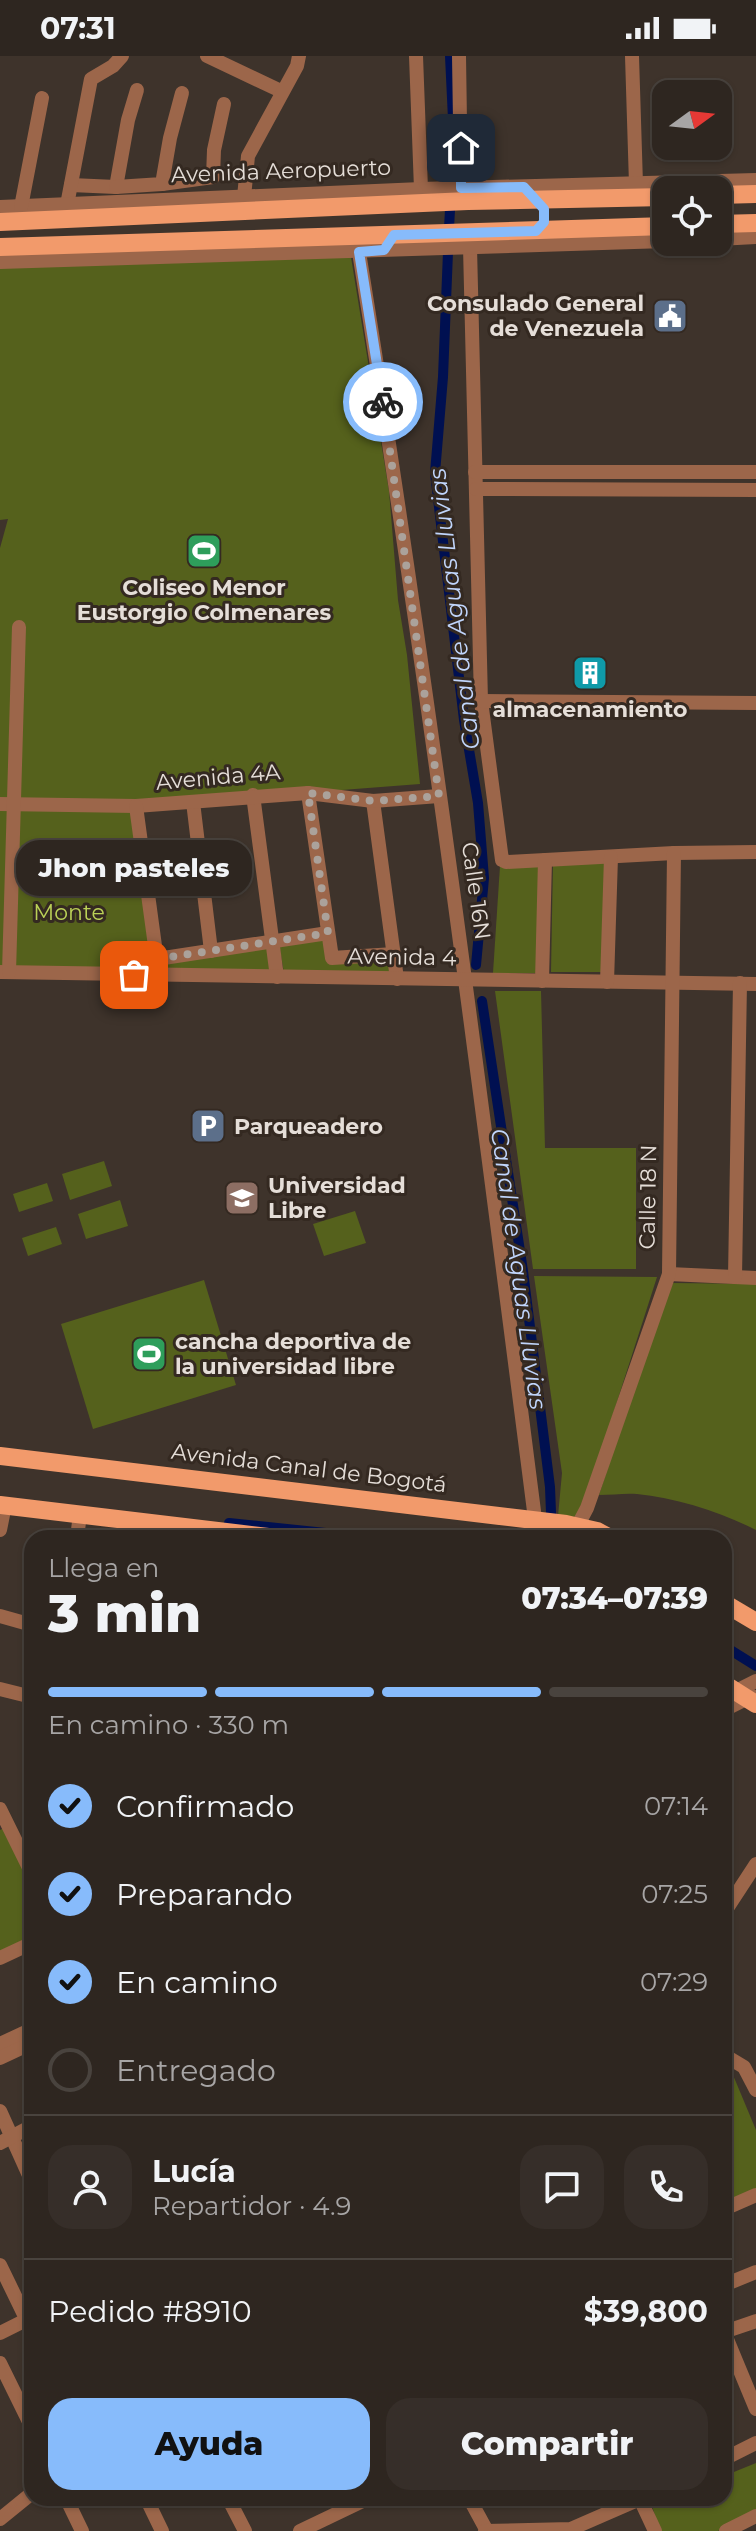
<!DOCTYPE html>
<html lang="es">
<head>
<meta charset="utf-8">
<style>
	:root { --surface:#2e2620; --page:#362e29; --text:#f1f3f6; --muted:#a7a5a5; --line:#49433e; --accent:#87bbfb }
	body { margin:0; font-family:Montserrat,sans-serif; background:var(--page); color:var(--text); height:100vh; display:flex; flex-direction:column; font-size:30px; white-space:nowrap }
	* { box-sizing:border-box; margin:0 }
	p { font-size:26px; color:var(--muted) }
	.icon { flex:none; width:44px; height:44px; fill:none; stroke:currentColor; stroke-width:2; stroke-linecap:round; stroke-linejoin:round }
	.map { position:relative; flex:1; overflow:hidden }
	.side { position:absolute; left:24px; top:1474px; width:708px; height:976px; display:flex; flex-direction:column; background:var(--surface); border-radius:24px; box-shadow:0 2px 6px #0004,0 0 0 2px var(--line) }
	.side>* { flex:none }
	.needle { width:52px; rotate:75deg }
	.buttons { position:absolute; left:652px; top:24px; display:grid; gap:16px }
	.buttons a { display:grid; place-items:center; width:80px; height:80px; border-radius:16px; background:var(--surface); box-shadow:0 2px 6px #0004,0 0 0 2px var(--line); font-size:40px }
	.pin { position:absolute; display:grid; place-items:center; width:68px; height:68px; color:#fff; margin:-34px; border-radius:16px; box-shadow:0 4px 12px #0006 }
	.courier { position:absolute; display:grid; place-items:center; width:80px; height:80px; margin:-40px; border:6px solid #87bbfb; border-radius:50%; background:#fff; color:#222; box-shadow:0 2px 10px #0007 }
	.bubble { position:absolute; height:56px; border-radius:24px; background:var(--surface); box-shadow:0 2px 6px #0004,0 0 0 2px var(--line); font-size:26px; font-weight:800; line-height:56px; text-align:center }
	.summary em { font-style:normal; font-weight:800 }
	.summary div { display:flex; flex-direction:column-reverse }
	.summary { display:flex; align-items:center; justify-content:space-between; height:136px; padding:0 24px }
	h1 { font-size:52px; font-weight:800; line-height:60px }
	.bar { display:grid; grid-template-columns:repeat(4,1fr); gap:12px 8px; align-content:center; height:96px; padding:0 24px }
	.bar i { height:10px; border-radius:6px; background:var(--line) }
	.bar .current { background:var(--accent) }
	.bar p { grid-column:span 4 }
	.line { display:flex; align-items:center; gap:20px; padding:0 24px; border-top:2px solid var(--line) }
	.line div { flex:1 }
	.round { display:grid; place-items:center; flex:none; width:84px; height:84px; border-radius:24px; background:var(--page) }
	ol { padding:0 24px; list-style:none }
	li { display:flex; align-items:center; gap:24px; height:88px }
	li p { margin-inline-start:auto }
	li .icon { padding:8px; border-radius:50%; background:var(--accent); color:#111; stroke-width:4 }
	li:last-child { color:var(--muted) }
	li i { width:44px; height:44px; border:4px solid var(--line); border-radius:50% }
	.primary-button { display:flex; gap:16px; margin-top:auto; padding:16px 24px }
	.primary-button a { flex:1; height:92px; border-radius:24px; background:var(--accent); color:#111; font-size:32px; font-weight:800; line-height:92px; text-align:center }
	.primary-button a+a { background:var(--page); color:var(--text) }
	.status { display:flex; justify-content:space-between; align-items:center; height:56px; padding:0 40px; background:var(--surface); direction:ltr }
	.status svg { height:22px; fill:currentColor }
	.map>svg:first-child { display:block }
</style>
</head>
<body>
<div class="status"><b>07:31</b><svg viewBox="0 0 49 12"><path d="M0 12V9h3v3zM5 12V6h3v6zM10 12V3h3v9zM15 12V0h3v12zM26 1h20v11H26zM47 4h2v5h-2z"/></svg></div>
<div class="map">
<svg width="756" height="2475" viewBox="0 0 756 2475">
	<rect width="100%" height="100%" fill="#3e332b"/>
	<g fill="#55611c">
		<polygon points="350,195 389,435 398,544 407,599 420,728 136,750 159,919 0,917 0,492 8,463 0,464 0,211"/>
		<polygon points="553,805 606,806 603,916 551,916"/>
		<polygon points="541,807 538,917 493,917 500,810"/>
		<polygon points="331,880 334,904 395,901 397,920 284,917 279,888"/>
		<polygon points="272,889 277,917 163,916 161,905"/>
		<polygon points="495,935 541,935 545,1092 636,1092 636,1213 533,1213"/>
		<polygon points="104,1105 112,1130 70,1144 62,1118"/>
		<polygon points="47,1127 53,1145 19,1156 13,1138"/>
		<polygon points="120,1144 128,1170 86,1183 78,1158"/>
		<polygon points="355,1155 366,1187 324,1200 313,1168"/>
		<polygon points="56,1171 62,1188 28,1200 22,1182"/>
		<polygon points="534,1220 657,1221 580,1461 558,1460 562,1417"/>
		<polygon points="204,1224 236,1329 93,1373 61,1268"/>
		<path d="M673,1227L756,1228V1474C721,1456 676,1442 637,1438C625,1437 612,1439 599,1439L658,1258Z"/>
		<polygon points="4,1772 32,1828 32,1886 0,1902 0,1774"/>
		<polygon points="733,2019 756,2074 756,2134 724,2147 724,2023"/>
		<polygon points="756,2407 756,2453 718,2475 660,2475 652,2450 670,2442 724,2442 724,2420"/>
	</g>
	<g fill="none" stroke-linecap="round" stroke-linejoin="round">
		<g stroke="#001051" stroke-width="10">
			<polyline points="450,0 454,84 451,126"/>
			<polyline points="449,172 450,154"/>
			<polyline points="448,196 443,321 435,417 464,664 478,747 484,822 476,909"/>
			<polyline points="482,945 523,1215 550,1431 552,1482"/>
			<polyline points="229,1467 374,1482"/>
			<polyline points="724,1590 756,1610"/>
		</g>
		<g stroke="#9c664a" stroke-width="14">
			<polyline points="207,0 281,35"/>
			<polyline points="416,0 421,133"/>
			<polyline points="459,0 461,132"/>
			<polyline points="632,0 636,128"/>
			<polyline points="162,128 213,121 214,94 224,48"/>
			<polyline points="71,129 116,131 128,64 137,34"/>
			<polyline points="116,131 162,128 170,82 182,37"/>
			<polyline points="244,141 248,100 297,10 299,0"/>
			<polyline points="67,149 91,23 113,10 122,0"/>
			<polyline points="0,151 421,133 756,124"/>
			<polyline points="21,151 42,42"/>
			<polyline points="718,183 756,181"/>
			<polyline points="470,191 481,645 502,804 506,806 674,797 756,796"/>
			<path d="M359,196C427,617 481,1040 535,1463L530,1482"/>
			<polyline points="0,206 666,185"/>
			<polyline points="475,416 756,416"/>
			<polyline points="476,433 756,434"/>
			<polyline points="481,645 756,647"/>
			<polyline points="308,737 332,902 394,898"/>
			<polyline points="253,739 277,921"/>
			<polyline points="373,745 397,923"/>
			<polyline points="193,746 211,895"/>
			<polyline points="0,748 136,750 308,737 373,745 439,740"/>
			<polyline points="136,750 158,912"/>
			<polyline points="157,903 328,877"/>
			<polyline points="0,916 756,928"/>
			<polyline points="9,916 19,571"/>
			<polyline points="542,925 545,804"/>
			<polyline points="607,926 611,801"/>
			<polyline points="669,1218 756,1222"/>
			<polyline points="735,1221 740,927"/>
			<polyline points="578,1469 587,1452 669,1218 674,797"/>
			<polyline points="0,1474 5,1449"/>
			<polyline points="77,1482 80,1458"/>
			<polyline points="0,1560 32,1569"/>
			<polyline points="0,1633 32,1641"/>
			<polyline points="724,1641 756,1625"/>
			<polyline points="724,1654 752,1640"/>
			<polyline points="0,1753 32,1818"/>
			<polyline points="724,1857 756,1808"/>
			<polyline points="0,1902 32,1887"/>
			<polyline points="0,1988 32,1973"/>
			<polyline points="724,1999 744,2011 756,2034"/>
			<polyline points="0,2002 32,1987"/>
			<polyline points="0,2055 32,2126"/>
			<polyline points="0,2087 32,2070"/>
			<polyline points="724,2153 756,2139"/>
			<polyline points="0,2209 32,2275"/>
			<polyline points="724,2229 756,2216"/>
			<polyline points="756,2265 724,2276 756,2353"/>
			<polyline points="0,2277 32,2261"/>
			<polyline points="0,2307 32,2372"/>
			<polyline points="724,2403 756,2387"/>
			<polyline points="66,2442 82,2475"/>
			<polyline points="146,2442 162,2475"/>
			<polyline points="228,2442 245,2475"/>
			<polyline points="469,2442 487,2475"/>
			<polyline points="640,2443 655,2475"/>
			<polyline points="0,2463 32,2437"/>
			<polyline points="300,2475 369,2442"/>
			<polyline points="485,2475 571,2473 642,2442"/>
			<polyline points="726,2475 756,2460"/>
		</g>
		<g stroke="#f29a6b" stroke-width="18">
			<polyline points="718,139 756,138"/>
			<polyline points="0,166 468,145 666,141"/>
			<polyline points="718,168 756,167"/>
			<polyline points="0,191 666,170"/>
			<polyline points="0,1400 566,1468 597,1475 610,1482"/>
			<polyline points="0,1449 277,1482"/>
			<polyline points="724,1547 756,1566"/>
			<polyline points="724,1628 756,1648"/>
		</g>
	</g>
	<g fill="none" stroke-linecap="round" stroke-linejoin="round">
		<polyline stroke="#aba29b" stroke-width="8" stroke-dasharray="0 14.4" points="134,919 159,919 157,903 328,877 308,737 373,745 439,740 383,346"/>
		<polyline stroke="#87bbfb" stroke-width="10" points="383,346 359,196 384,194 394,179 536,175 544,166 544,153 524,131 461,132 461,92"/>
	</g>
	<defs>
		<symbol id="civic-square" viewBox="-11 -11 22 22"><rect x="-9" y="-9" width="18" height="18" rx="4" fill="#5c6f8a" stroke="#342921"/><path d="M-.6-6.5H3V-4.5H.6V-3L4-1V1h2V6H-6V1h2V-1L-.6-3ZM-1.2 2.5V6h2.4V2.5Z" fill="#fff"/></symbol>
		<symbol id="stadium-square" viewBox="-11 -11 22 22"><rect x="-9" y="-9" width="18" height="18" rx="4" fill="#2e9e5b" stroke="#342921"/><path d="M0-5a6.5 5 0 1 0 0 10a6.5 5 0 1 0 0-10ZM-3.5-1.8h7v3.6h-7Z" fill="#fff"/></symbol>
		<symbol id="building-square" viewBox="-11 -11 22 22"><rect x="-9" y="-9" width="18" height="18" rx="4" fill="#0f9aa8" stroke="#342921"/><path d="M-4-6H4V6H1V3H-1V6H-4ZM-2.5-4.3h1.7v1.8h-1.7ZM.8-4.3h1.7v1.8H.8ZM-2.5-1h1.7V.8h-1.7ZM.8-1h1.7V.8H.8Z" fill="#fff"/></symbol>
		<symbol id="parking-square" viewBox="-11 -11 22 22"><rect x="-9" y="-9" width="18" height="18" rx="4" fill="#5c6f8a" stroke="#342921"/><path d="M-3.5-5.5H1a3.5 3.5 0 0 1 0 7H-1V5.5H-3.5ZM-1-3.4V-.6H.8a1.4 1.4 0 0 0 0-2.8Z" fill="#fff"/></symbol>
		<symbol id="university-square" viewBox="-11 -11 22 22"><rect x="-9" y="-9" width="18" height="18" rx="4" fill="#8d6e63" stroke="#342921"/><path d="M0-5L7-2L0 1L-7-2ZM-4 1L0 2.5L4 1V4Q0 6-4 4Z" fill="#fff"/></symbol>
	</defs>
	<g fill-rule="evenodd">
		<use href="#civic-square" x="650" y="240" width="40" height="40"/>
		<use href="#stadium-square" x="184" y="475" width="40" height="40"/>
		<use href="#building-square" x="570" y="597" width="40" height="40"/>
		<use href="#parking-square" x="188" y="1050" width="40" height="40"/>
		<use href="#university-square" x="222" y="1122" width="40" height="40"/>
		<use href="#stadium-square" x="129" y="1278" width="40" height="40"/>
	</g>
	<g text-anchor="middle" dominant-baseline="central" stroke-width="6" stroke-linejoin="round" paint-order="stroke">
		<g font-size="22" fill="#e5ded8" stroke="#342921">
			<text transform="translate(281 115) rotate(-2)">Avenida Aeropuerto</text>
			<text transform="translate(218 721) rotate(-5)">Avenida 4A</text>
			<text transform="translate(476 835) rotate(82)">Calle 16N</text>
			<text transform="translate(402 901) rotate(1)">Avenida 4</text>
			<text transform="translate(648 1141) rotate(-89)">Calle 18 N</text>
			<text transform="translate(309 1412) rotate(7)">Avenida Canal de Bogotá</text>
		</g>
		<g font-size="22" font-weight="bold" fill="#e5ded8" stroke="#342921" text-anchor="start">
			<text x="644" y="247" text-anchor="end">Consulado General<tspan x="644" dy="25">de Venezuela</tspan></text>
			<text x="204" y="531" text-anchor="middle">Coliseo Menor<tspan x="204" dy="25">Eustorgio Colmenares</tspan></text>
			<text x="590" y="653" text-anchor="middle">almacenamiento</text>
			<text x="234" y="1070">Parqueadero</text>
			<text x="268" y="1129">Universidad<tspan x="268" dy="25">Libre</tspan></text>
			<text x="175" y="1285">cancha deportiva de<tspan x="175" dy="25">la universidad libre</tspan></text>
		</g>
		<g font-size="22" fill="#bbd157" stroke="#342921">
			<text x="69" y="856">Monte</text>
		</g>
		<g font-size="24" font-style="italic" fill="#c0d5fc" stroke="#342921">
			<text transform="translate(454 553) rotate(-97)">Canal de Aguas Lluvias</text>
			<text transform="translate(519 1213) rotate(82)">Canal de Aguas Lluvias</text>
		</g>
	</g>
</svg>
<div class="buttons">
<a><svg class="needle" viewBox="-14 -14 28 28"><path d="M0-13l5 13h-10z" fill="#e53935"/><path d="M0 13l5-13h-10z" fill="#a7a5a5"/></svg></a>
<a><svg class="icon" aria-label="locate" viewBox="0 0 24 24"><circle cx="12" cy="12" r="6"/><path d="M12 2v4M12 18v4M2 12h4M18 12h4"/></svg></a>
</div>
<div class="pin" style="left:134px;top:919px;background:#ea580c"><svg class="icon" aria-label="bag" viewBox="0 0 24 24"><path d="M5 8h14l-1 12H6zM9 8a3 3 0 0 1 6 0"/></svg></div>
<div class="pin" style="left:461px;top:92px;background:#1f2937"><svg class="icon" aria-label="home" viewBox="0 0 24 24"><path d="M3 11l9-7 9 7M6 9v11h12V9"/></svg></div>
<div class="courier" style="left:383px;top:346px"><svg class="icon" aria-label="bike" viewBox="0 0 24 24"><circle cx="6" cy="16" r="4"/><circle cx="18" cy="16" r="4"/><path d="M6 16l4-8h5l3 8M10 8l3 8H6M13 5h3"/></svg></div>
<div class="bubble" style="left:16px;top:784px;width:236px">Jhon pasteles</div>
<section class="side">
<div class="summary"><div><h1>3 min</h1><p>Llega en</p></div><em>07:34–07:39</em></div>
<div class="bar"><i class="current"></i><i class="current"></i><i class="current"></i><i></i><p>En camino · 330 m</p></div>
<ol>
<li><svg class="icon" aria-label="check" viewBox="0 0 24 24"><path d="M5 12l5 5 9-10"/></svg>Confirmado<p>07:14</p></li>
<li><svg class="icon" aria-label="check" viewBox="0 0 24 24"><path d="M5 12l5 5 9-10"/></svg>Preparando<p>07:25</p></li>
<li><svg class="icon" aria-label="check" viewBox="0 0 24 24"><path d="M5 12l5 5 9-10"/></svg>En camino<p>07:29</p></li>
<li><i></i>Entregado</li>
</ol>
<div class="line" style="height:144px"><a class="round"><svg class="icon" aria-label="person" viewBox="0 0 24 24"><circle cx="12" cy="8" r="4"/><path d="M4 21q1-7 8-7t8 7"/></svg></a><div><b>Lucía</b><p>Repartidor · 4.9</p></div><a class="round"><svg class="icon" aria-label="chat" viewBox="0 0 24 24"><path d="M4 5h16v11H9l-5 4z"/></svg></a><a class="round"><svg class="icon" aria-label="phone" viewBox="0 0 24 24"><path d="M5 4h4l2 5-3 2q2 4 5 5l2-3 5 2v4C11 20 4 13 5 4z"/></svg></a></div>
<div class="line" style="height:104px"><div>Pedido #8910</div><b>$39,800</b></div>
<div class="primary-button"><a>Ayuda</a><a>Compartir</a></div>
</section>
</div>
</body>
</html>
